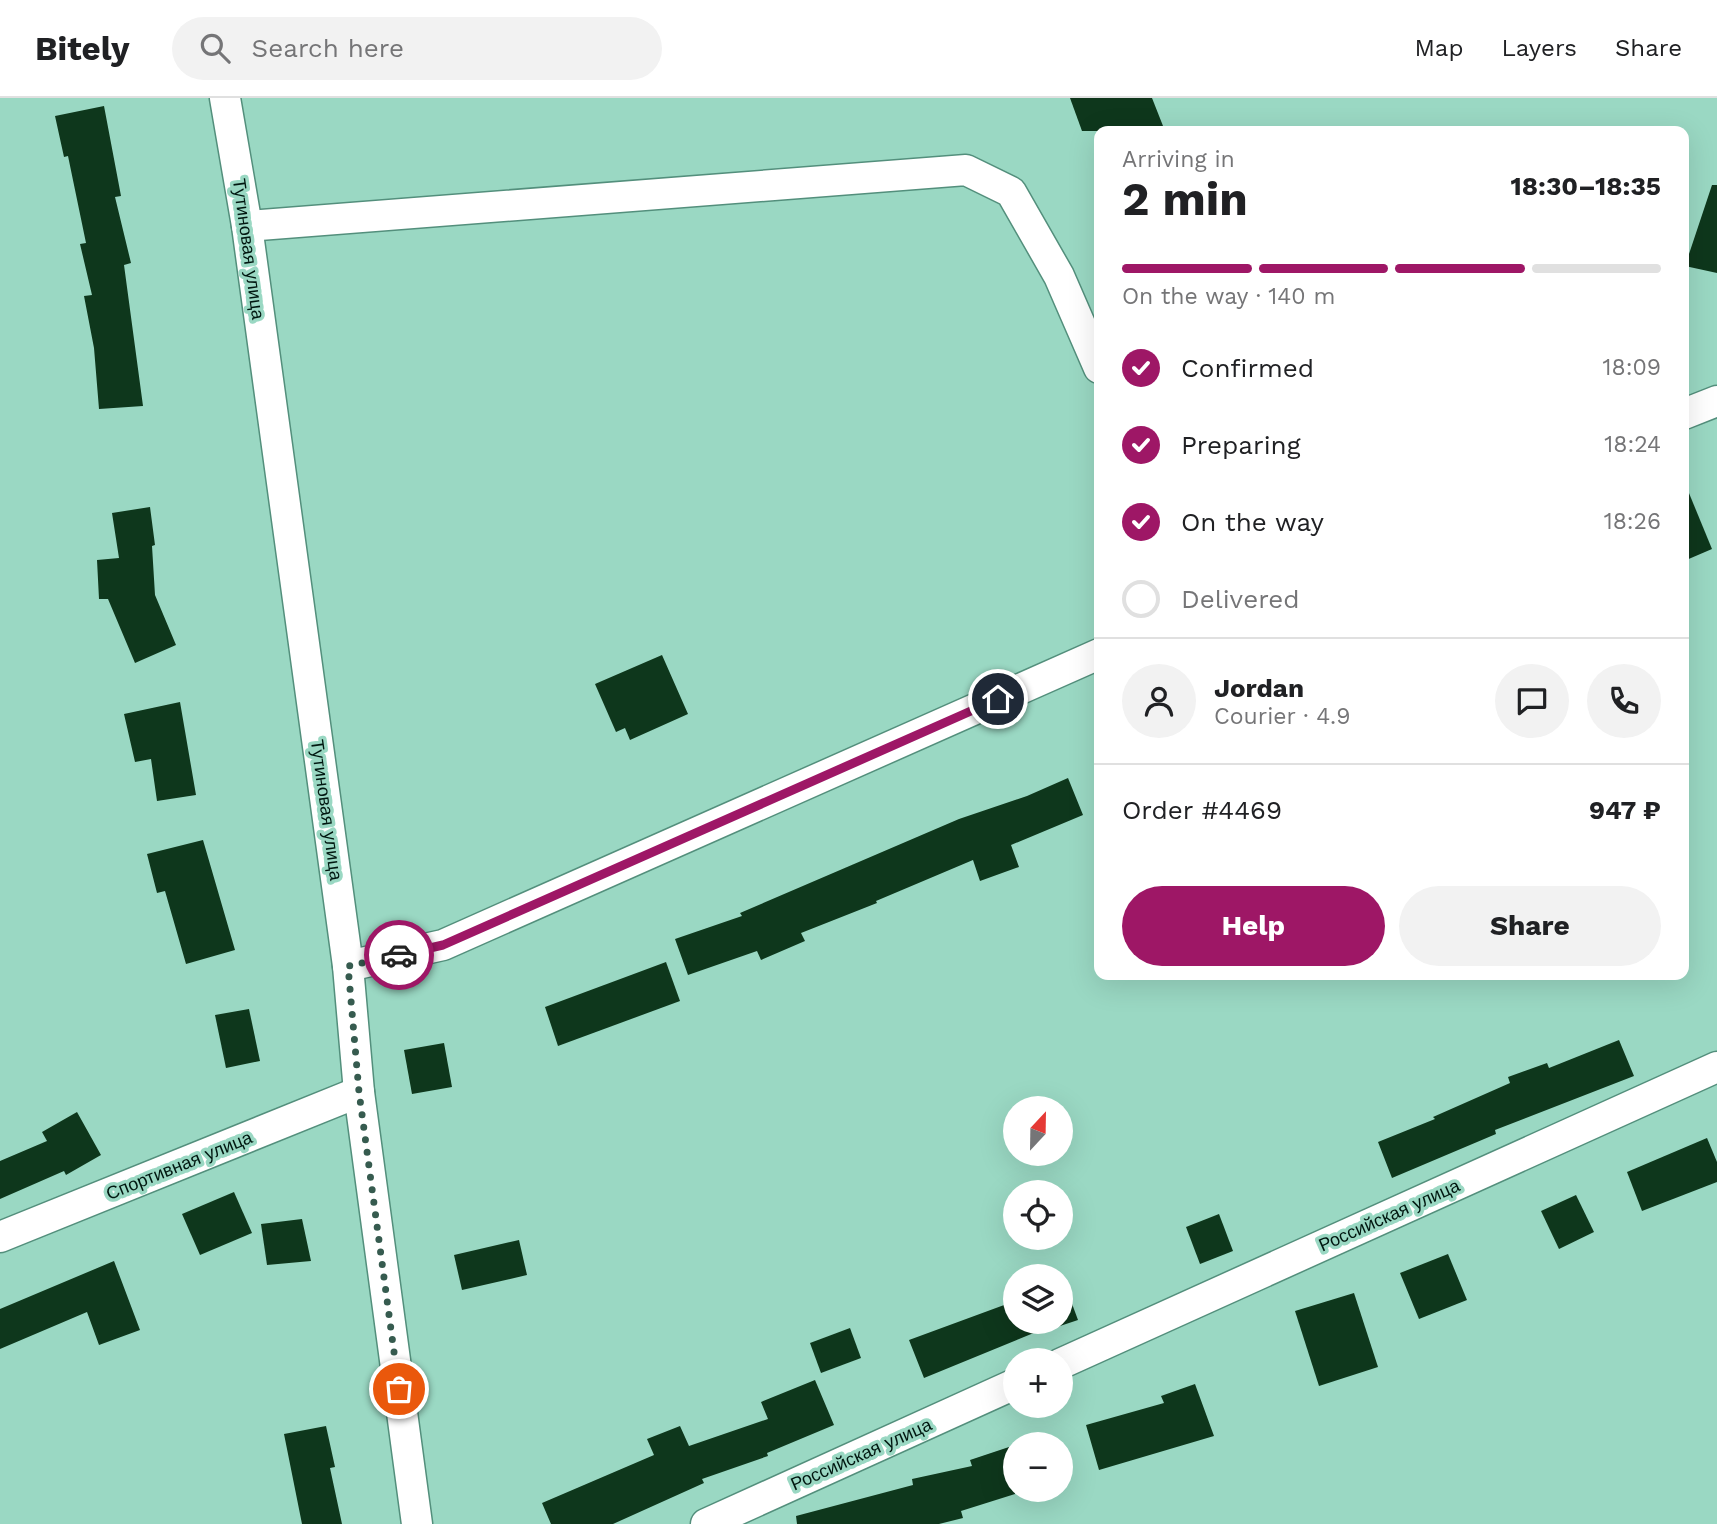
<!DOCTYPE html>
<html lang="en">
<head>
<meta charset="utf-8">
<style>
	:root { --surface:#fff; --page:#f2f2f2; --text:#202124; --muted:#757577; --line:#e0e0e0; --accent:#9e1766 }
	body { margin:0; font-family:"Work Sans",sans-serif; background:var(--page); color:var(--text); height:100vh; display:flex; flex-direction:column; font-size:26px; white-space:nowrap }
	* { box-sizing:border-box; margin:0 }
	p { font-size:23px; color:var(--muted) }
	.icon { flex:none; width:38px; height:38px; fill:none; stroke:currentColor; stroke-width:2; stroke-linecap:round; stroke-linejoin:round }
	.map { position:relative; flex:1; overflow:hidden }
	.panel { position:absolute; left:1094px; top:28px; width:595px; height:854px; display:flex; flex-direction:column; background:var(--surface); border-radius:14px; box-shadow:0 7px 28px #0002 }
	.panel>* { flex:none }
	.needle { width:46px; rotate:22deg }
	.tools { position:absolute; left:1003px; top:998px; display:grid; gap:14px }
	.tools a { display:grid; place-items:center; width:70px; height:70px; border-radius:50%; background:var(--surface); box-shadow:0 7px 28px #0002; font-size:35px }
	.pin { position:absolute; display:grid; place-items:center; width:60px; height:60px; color:#fff; margin:-30px; border:4px solid #fff; border-radius:50%; box-shadow:0 2px 7px #0007 }
	.courier { position:absolute; display:grid; place-items:center; width:70px; height:70px; margin:-35px; border:5px solid #9e1766; border-radius:50%; background:#fff; color:#222; box-shadow:0 2px 9px #0007 }
	.headline em { font-style:normal; font-weight:700 }
	.headline div { display:flex; flex-direction:column-reverse }
	.headline { display:flex; align-items:center; justify-content:space-between; height:119px; padding:0 28px }
	h1 { font-size:46px; font-weight:700; line-height:52px }
	.bar { display:grid; grid-template-columns:repeat(4,1fr); gap:10px 7px; align-content:center; height:84px; padding:0 28px }
	.bar i { height:9px; border-radius:5px; background:var(--line) }
	.bar .active { background:var(--accent) }
	.bar p { grid-column:span 4 }
	.line { display:flex; align-items:center; gap:18px; padding:0 28px; border-top:2px solid var(--line) }
	.line div { flex:1 }
	.round { display:grid; place-items:center; flex:none; width:74px; height:74px; border-radius:37px; background:var(--page) }
	ol { padding:0 28px; list-style:none }
	li { display:flex; align-items:center; gap:21px; height:77px }
	li p { margin-inline-start:auto }
	li .icon { padding:7px; border-radius:50%; background:var(--accent); color:#fff; stroke-width:4 }
	li:last-child { color:var(--muted) }
	li i { width:38px; height:38px; border:4px solid var(--line); border-radius:50% }
	.button { display:flex; gap:14px; margin-top:auto; padding:14px 28px }
	.button a { flex:1; height:80px; border-radius:42px; background:var(--accent); color:#fff; font-size:28px; font-weight:700; line-height:80px; text-align:center }
	.button a+a { background:var(--page); color:var(--text) }
	header { display:flex; align-items:center; gap:42px; box-sizing:border-box; height:98px; padding:0 35px; background:var(--surface); border-bottom:2px solid var(--line) }
	header strong { font-size:33px }
	nav { display:flex; gap:38px; margin-inline-start:auto; font-size:24px }
	.search { width:490px; height:63px; background:var(--page); display:flex; align-items:center; gap:18px; box-sizing:border-box; padding:0 24px; border-radius:38px; color:var(--muted); font-size:26px }
	.map>svg:first-child { display:block }
</style>
</head>
<body>
<header>
<strong>Bitely</strong>
<div class="search"><svg class="icon" aria-label="search" viewBox="0 0 24 24"><circle cx="10" cy="10" r="6"/><path d="M15 15l6 6"/></svg>Search here</div>
<nav><a>Map</a><a>Layers</a><a>Share</a></nav>
</header>
<div class="map">
<svg width="1717" height="1426" viewBox="0 0 1717 1426">
	<rect width="100%" height="100%" fill="#9ad8c3"/>
	<g fill="#0e371c">
		<polygon points="1070,0 1152,0 1165,33 1082,33"/>
		<polygon points="104,8 121,98 115,99 131,165 124,167 143,308 99,311 94,250 84,198 92,197 80,146 86,145 68,58 64,59 55,18"/>
		<polygon points="1712,87 1717,87 1717,175 1685,168"/>
		<polygon points="1684,383 1712,451 1684,463"/>
		<polygon points="150,409 155,447 152,448 155,497 176,547 135,565 108,501 99,501 97,462 119,460 112,415"/>
		<polygon points="662,557 688,616 630,642 625,630 616,634 595,586"/>
		<polygon points="180,604 196,697 157,703 151,661 135,664 124,616"/>
		<polygon points="1068,680 1083,717 1011,747 1019,769 980,783 973,762 876,803 877,805 801,835 805,843 761,862 757,853 688,877 675,841 742,818 740,815 959,721 1027,698"/>
		<polygon points="203,742 235,852 186,866 165,793 157,795 147,756"/>
		<polygon points="666,864 680,903 558,948 545,909"/>
		<polygon points="249,911 260,963 226,970 215,917"/>
		<polygon points="1619,942 1634,978 1495,1032 1496,1036 1392,1080 1378,1044 1435,1021 1433,1019 1510,985 1508,979 1547,965 1549,970"/>
		<polygon points="444,945 452,989 412,996 404,952"/>
		<polygon points="77,1014 101,1057 66,1077 64,1073 0,1101 0,1063 47,1043 42,1034"/>
		<polygon points="1707,1040 1717,1064 1717,1084 1642,1113 1627,1074"/>
		<polygon points="234,1094 252,1135 200,1157 182,1116"/>
		<polygon points="1576,1097 1594,1134 1559,1151 1541,1113"/>
		<polygon points="1219,1116 1233,1153 1200,1166 1186,1129"/>
		<polygon points="302,1121 311,1163 267,1167 261,1126"/>
		<polygon points="519,1142 527,1177 462,1192 454,1157"/>
		<polygon points="1448,1156 1467,1202 1419,1221 1400,1175"/>
		<polygon points="114,1163 140,1232 99,1247 87,1214 0,1251 0,1211"/>
		<polygon points="1064,1184 1078,1222 1042,1234 1041,1232 924,1280 909,1242 1015,1203 1015,1223 1060,1223 1060,1185"/>
		<polygon points="1354,1195 1378,1269 1319,1288 1295,1213"/>
		<polygon points="850,1230 861,1260 821,1275 810,1245"/>
		<polygon points="815,1282 834,1327 767,1355 768,1358 702,1381 704,1385 613,1426 551,1426 542,1405 654,1357 647,1341 680,1328 689,1348 768,1321 761,1304"/>
		<polygon points="1195,1286 1214,1338 1099,1372 1086,1327 1164,1305 1161,1298"/>
		<polygon points="326,1328 335,1369 330,1370 342,1426 302,1426 284,1336"/>
		<polygon points="1009,1349 1015,1366 1015,1396 961,1413 963,1420 939,1426 797,1426 796,1418 913,1387 912,1381 972,1368 970,1362"/>
	</g>
	<g fill="none" stroke-linecap="round" stroke-linejoin="round">
		<defs>
			<g id="minor">
				<polyline points="225,0 247,128 348,868 359,994 417,1426"/>
				<polyline points="247,128 966,72 1011,94 1059,178 1099,270"/>
				<polyline points="1684,316 1717,303"/>
				<polyline points="348,868 443,847 1099,556"/>
				<polyline points="0,1139 359,994"/>
				<polyline points="1060,1266 1717,969"/>
				<polyline points="706,1426 1015,1286"/>
			</g>
		</defs>
		<use href="#minor" stroke="#538f7c" stroke-width="33"/>
		<use href="#minor" stroke="#fff" stroke-width="30"/>
	</g>
	<g fill="none" stroke-linecap="round" stroke-linejoin="round">
		<polyline stroke="#365b4f" stroke-width="7" stroke-dasharray="0 12.6" points="399,857 348,868 359,994 399,1291"/>
		<polyline stroke="#9e1766" stroke-width="9" points="399,857 443,847 998,601"/>
	</g>
	<g text-anchor="middle" dominant-baseline="central" stroke-width="7" stroke-linejoin="round" paint-order="stroke">
		<g font-size="18" fill="#001710" stroke="#9ad8c3">
			<text transform="translate(249 151) rotate(82)">Тутиновая улица</text>
			<text transform="translate(327 712) rotate(82)">Тутиновая улица</text>
			<text transform="translate(179 1067) rotate(-22)">Спортивная улица</text>
			<text transform="translate(1389 1117) rotate(-24)">Российская улица</text>
			<text transform="translate(861 1356) rotate(-24)">Российская улица</text>
		</g>
	</g>
</svg>
<div class="tools">
<a><svg class="needle" viewBox="-14 -14 28 28"><path d="M0-13l5 13h-10z" fill="#e53935"/><path d="M0 13l5-13h-10z" fill="#757577"/></svg></a>
<a><svg class="icon" aria-label="locate" viewBox="0 0 24 24"><circle cx="12" cy="12" r="6"/><path d="M12 2v4M12 18v4M2 12h4M18 12h4"/></svg></a>
<a><svg class="icon" aria-label="layers" viewBox="0 0 24 24"><path d="M12 4l9 5-9 5-9-5zM3 14l9 5 9-5"/></svg></a>
<a>+</a>
<a>−</a>
</div>
<div class="pin" style="left:399px;top:1291px;background:#ea580c"><svg class="icon" aria-label="bag" viewBox="0 0 24 24"><path d="M5 8h14l-1 12H6zM9 8a3 3 0 0 1 6 0"/></svg></div>
<div class="pin" style="left:998px;top:601px;background:#1f2937"><svg class="icon" aria-label="home" viewBox="0 0 24 24"><path d="M3 11l9-7 9 7M6 9v11h12V9"/></svg></div>
<div class="courier" style="left:399px;top:857px"><svg class="icon" aria-label="car" viewBox="0 0 24 24"><path d="M5 17H2v-5l4-1 3-4h7l3 4 3 1v5h-3M9 17h6M6 11h13"/><circle cx="7" cy="17" r="2"/><circle cx="17" cy="17" r="2"/></svg></div>
<section class="panel">
<div class="headline"><div><h1>2 min</h1><p>Arriving in</p></div><em>18:30–18:35</em></div>
<div class="bar"><i class="active"></i><i class="active"></i><i class="active"></i><i></i><p>On the way · 140 m</p></div>
<ol>
<li><svg class="icon" aria-label="check" viewBox="0 0 24 24"><path d="M5 12l5 5 9-10"/></svg>Confirmed<p>18:09</p></li>
<li><svg class="icon" aria-label="check" viewBox="0 0 24 24"><path d="M5 12l5 5 9-10"/></svg>Preparing<p>18:24</p></li>
<li><svg class="icon" aria-label="check" viewBox="0 0 24 24"><path d="M5 12l5 5 9-10"/></svg>On the way<p>18:26</p></li>
<li><i></i>Delivered</li>
</ol>
<div class="line" style="height:126px"><a class="round"><svg class="icon" aria-label="person" viewBox="0 0 24 24"><circle cx="12" cy="8" r="4"/><path d="M4 21q1-7 8-7t8 7"/></svg></a><div><b>Jordan</b><p>Courier · 4.9</p></div><a class="round"><svg class="icon" aria-label="chat" viewBox="0 0 24 24"><path d="M4 5h16v11H9l-5 4z"/></svg></a><a class="round"><svg class="icon" aria-label="phone" viewBox="0 0 24 24"><path d="M5 4h4l2 5-3 2q2 4 5 5l2-3 5 2v4C11 20 4 13 5 4z"/></svg></a></div>
<div class="line" style="height:91px"><div>Order #4469</div><b>947 ₽</b></div>
<div class="button"><a>Help</a><a>Share</a></div>
</section>
</div>
</body>
</html>
